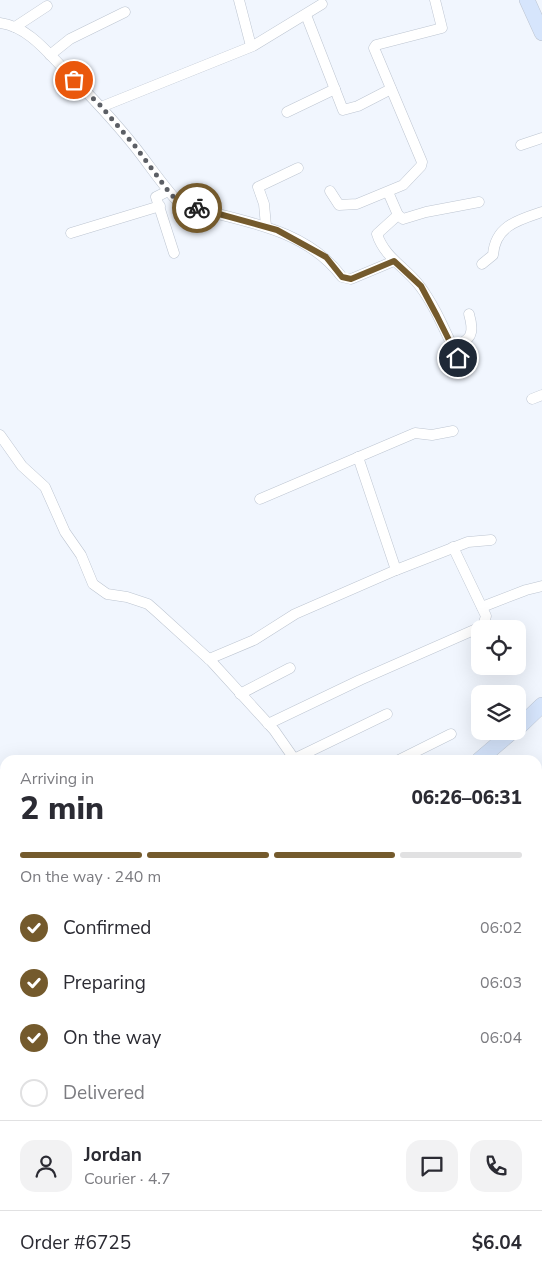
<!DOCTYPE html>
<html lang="en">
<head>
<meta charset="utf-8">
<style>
	:root { --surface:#fff; --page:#f2f2f3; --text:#2b2b33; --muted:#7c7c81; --line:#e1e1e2; --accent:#745a2c }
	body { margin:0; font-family:"Nunito Sans",sans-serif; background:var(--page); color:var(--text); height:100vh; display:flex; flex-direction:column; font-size:19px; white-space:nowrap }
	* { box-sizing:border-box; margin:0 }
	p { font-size:16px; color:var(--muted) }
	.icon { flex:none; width:28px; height:28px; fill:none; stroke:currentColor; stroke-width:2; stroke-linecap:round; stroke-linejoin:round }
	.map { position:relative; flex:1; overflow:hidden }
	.side { position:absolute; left:0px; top:755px; width:542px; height:531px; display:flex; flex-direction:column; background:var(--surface); border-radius:15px 15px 0 0; box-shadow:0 5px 20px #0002 }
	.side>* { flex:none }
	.fabs { position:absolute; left:471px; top:620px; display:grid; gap:10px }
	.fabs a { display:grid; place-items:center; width:55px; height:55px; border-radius:10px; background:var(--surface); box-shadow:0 5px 20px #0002; font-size:25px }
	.pin { position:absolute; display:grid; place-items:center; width:42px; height:42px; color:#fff; margin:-21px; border:2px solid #fff; border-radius:50%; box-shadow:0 1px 5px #0007 }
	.courier { position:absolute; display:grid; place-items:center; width:50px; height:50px; margin:-25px; border:4px solid #745a2c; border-radius:50%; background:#fff; color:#222; box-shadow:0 1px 6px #0007 }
	.headline em { font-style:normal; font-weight:800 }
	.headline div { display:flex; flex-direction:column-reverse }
	.headline { display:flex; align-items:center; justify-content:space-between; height:85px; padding:0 20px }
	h1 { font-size:32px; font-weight:800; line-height:38px }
	.bar { display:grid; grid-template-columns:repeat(4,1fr); gap:8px 5px; align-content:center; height:60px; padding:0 20px }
	.bar i { height:6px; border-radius:4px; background:var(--line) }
	.bar .selected { background:var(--accent) }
	.bar p { grid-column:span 4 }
	.line { display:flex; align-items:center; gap:12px; padding:0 20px; border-top:1px solid var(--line) }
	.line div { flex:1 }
	.round { display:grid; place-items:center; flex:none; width:52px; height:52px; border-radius:15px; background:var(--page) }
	ol { padding:0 20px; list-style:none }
	li { display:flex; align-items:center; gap:15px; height:55px }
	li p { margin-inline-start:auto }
	li .icon { padding:5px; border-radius:50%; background:var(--accent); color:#fff; stroke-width:4 }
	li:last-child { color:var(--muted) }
	li i { width:28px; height:28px; border:2px solid var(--line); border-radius:50% }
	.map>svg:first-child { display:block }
</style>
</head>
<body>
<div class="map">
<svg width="542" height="1286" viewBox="0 0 542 1286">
	<rect width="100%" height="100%" fill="#f1f6fe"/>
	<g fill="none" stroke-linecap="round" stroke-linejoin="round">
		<defs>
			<g id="street">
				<polyline points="239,0 251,46"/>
				<polyline points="306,15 343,110 358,106 391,89"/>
				<path d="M0,23C25,26 44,48 61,66C87,92 112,118 135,147C150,166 163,186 180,204C237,221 304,226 342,277L351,279L394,261"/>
				<polyline points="15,27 47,6"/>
				<polyline points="50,55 70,39 125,12"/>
				<polyline points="101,107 253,46 322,4"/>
				<polyline points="287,112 335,89"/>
				<polyline points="521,145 542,138"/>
				<polyline points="168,191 156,197 174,253"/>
				<polyline points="330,191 339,205 357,204 403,185 421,166 422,162 374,48 376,45 442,28 435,0"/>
				<path d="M388,192L398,215L377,234C384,257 406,268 419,285C436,307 446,334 458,358"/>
				<polyline points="398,215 403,219 426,212 479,202"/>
				<polyline points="266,226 264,204 258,187 298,168"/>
				<polyline points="71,233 160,206"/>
				<path d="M482,264L493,255C495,226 518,220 542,212"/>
				<path d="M453,348C471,339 475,335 469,314"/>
				<polyline points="532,399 542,395"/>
				<polyline points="0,435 22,466 45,487 65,532 81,555 93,584 107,594 127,597 148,604 156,611 211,661 274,730 295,760"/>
				<polyline points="358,457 396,570"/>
				<polyline points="260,499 415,433 432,435 453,431"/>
				<polyline points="482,607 526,590 542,586"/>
				<polyline points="209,659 254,640 295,614 396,570 468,542 491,540"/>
				<polyline points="240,694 290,668"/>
				<polyline points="268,724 360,680 483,626 486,616 453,547"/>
				<polyline points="294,759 387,714"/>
				<polyline points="399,760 451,734"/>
				<polyline points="0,869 5,867"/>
				<polyline points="538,1006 542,1011"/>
				<polyline points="538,1080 542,1078"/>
				<polyline points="0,1136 5,1133"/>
				<polyline points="131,1286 142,1282 174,1286"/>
			</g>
			<g id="secondary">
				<polyline points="527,0 542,33"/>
				<polyline points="518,728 542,705"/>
				<polyline points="479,760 513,731"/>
				<polyline points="247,1286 248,1281"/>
			</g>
		</defs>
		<use href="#street" stroke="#bdc5d1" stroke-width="11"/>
		<use href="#secondary" stroke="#bdc5d1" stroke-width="16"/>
		<use href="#street" stroke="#fff" stroke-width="10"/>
		<use href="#secondary" stroke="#d6e5fc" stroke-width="15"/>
	</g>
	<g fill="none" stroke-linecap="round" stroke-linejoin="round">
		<polyline stroke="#5c5f65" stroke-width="5" stroke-dasharray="0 9" points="74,80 100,105 135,146 169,192 180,204 197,208"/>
		<polyline stroke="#745a2c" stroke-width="6" points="197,208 277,230 326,257 342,277 351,279 394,261 421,286 437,316 458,358"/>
	</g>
</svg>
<div class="fabs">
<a><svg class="icon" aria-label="locate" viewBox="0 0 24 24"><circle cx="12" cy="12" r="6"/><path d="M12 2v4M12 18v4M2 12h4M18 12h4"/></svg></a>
<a><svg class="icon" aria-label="layers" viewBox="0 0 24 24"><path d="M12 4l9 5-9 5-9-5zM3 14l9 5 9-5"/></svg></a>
</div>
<div class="pin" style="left:74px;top:80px;background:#ea580c"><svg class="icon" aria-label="bag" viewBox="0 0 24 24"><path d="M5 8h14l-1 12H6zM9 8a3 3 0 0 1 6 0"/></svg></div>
<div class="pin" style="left:458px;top:358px;background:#1f2937"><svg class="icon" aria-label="home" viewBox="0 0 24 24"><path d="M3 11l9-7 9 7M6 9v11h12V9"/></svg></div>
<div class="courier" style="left:197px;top:208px"><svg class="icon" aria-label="bike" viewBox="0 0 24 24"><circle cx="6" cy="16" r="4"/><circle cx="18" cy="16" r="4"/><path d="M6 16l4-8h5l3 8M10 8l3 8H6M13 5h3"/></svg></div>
<section class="side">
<div class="headline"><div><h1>2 min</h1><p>Arriving in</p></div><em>06:26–06:31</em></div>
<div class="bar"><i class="selected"></i><i class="selected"></i><i class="selected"></i><i></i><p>On the way · 240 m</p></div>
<ol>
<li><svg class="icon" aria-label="check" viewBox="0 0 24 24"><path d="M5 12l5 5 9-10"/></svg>Confirmed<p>06:02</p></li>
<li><svg class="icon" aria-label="check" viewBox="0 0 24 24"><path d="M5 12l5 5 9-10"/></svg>Preparing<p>06:03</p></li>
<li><svg class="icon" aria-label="check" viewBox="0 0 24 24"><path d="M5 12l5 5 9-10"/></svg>On the way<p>06:04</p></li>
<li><i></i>Delivered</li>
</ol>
<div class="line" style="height:90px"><a class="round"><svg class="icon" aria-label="person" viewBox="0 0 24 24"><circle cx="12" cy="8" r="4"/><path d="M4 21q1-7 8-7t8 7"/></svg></a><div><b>Jordan</b><p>Courier · 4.7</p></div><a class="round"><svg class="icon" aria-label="chat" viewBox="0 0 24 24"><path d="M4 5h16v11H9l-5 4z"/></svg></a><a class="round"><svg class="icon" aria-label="phone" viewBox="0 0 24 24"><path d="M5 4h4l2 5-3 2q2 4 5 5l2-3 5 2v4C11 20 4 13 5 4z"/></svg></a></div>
<div class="line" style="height:65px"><div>Order #6725</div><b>$6.04</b></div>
</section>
</div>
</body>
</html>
